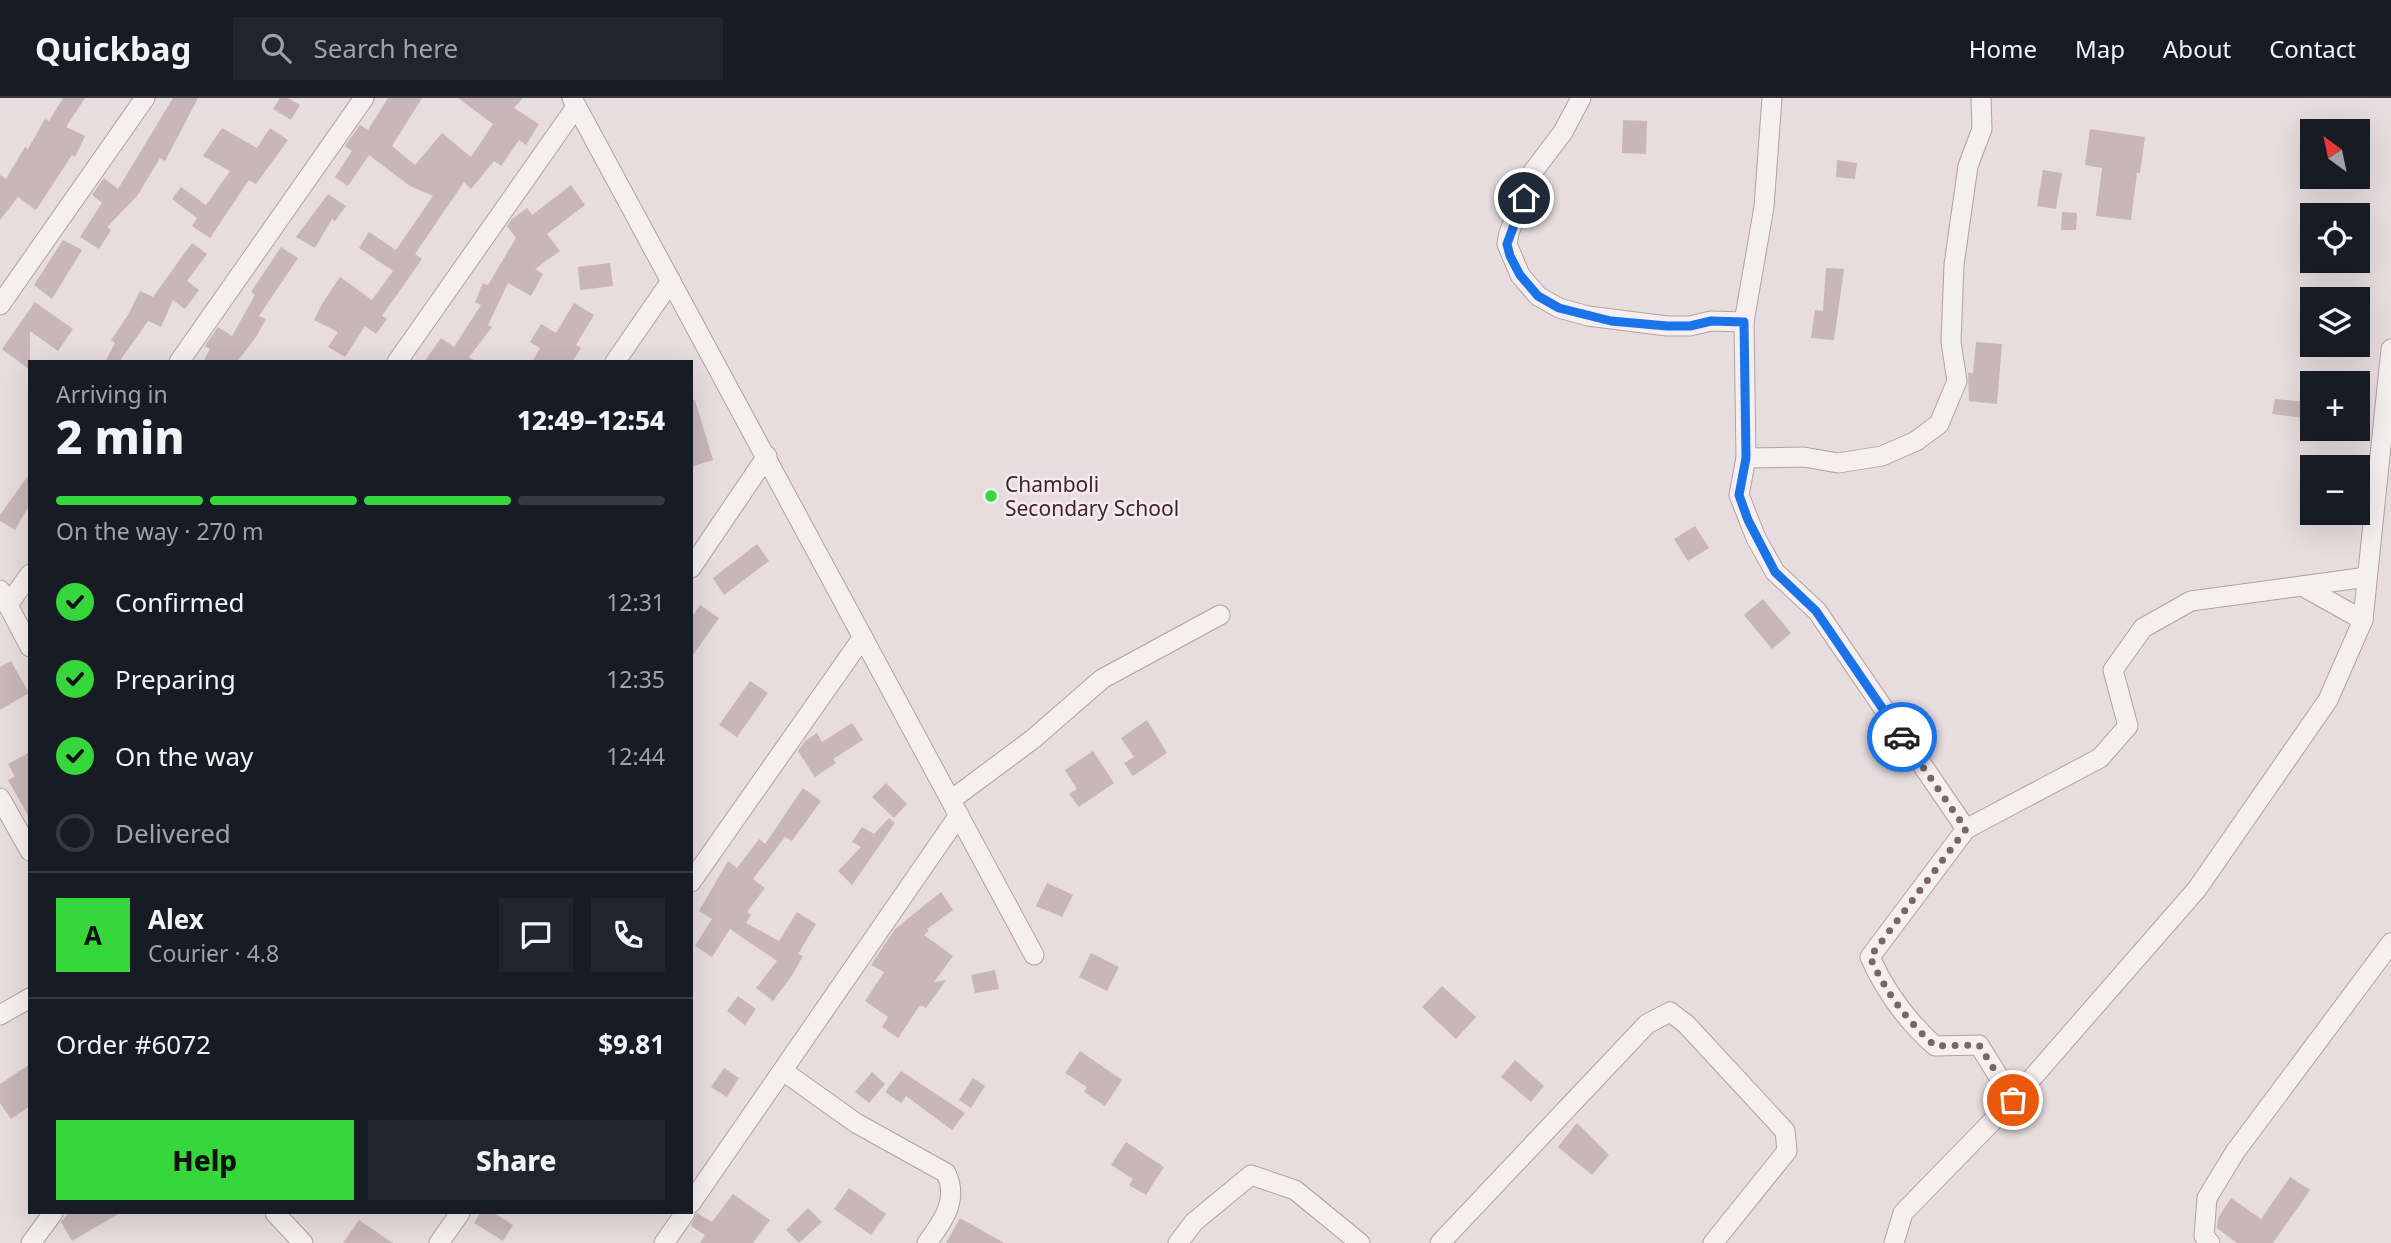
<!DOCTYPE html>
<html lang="en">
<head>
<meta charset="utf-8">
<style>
	:root { --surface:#171b24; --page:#20242c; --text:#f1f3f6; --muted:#9ea1a6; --line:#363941; --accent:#36d73a }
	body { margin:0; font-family:"Noto Sans",sans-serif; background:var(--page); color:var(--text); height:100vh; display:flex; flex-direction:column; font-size:26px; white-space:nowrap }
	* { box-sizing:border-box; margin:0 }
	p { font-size:23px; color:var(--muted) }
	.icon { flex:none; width:38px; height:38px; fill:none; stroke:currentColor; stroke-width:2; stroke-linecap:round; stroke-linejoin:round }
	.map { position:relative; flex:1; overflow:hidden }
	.details { position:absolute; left:28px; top:262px; width:665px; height:854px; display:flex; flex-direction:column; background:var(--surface); border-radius:0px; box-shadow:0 7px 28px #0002 }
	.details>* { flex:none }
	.needle { width:46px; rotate:327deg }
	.controls { position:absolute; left:2300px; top:21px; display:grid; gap:14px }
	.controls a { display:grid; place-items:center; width:70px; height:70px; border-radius:0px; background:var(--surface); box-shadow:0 7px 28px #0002; font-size:35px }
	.pin { position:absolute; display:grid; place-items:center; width:60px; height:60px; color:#fff; margin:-30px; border:4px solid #fff; border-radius:50%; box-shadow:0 2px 7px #0007 }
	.courier { position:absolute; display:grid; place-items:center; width:70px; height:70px; margin:-35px; border:5px solid #1a73e8; border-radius:50%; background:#fff; color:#222; box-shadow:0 2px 9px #0007 }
	.headline em { font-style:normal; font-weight:800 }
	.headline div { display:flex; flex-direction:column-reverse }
	.headline { display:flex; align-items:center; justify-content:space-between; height:119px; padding:0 28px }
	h1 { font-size:46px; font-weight:800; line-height:52px }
	.bar { display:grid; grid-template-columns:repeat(4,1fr); gap:10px 7px; align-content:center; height:84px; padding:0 28px }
	.bar i { height:9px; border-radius:5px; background:var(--line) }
	.bar .current { background:var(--accent) }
	.bar p { grid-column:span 4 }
	.line { display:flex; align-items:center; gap:18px; padding:0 28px; border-top:2px solid var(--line) }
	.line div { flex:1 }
	.round { display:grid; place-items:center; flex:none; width:74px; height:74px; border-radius:0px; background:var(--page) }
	ol { padding:0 28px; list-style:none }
	li { display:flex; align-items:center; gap:21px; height:77px }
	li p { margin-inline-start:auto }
	li .icon { padding:7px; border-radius:50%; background:var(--accent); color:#111; stroke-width:4 }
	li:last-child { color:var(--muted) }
	li i { width:38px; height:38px; border:4px solid var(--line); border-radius:50% }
	.button { display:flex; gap:14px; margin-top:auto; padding:14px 28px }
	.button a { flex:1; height:80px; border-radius:0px; background:var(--accent); color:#111; font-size:28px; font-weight:800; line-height:80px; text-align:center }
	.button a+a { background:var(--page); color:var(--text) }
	header { display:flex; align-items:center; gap:42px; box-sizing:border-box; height:98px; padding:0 35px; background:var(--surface); border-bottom:2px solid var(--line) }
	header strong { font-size:33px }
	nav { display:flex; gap:38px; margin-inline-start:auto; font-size:24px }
	.search { width:490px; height:63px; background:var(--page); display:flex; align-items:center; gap:18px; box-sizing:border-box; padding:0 24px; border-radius:0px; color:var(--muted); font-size:26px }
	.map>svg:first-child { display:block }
</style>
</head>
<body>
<header>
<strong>Quickbag</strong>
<div class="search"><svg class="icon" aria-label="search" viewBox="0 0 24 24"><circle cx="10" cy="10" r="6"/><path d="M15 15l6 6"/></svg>Search here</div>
<nav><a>Home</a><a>Map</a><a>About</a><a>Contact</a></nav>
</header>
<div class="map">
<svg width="2391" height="1145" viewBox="0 0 2391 1145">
	<rect width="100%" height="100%" fill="#e7dcde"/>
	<g fill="#c8b6b9">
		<polygon points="63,0 85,0 66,29 85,38 75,59 72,57 36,112 18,99 0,122 0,77 6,81 25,49 28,51 45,21 49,23"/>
		<polygon points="173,0 198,0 165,63 160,60 137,98 107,129 111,132 99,151 80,139 102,105 92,97 104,80 118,91"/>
		<polygon points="280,0 288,0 300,7 291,22 273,11"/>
		<polygon points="388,0 422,0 392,48 415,67 442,35 471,59 493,26 458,0 523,0 514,10 539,26 526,47 519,42 501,68 494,63 471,91 464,84 415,156 422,161 382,218 387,221 376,236 365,228 345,259 328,249 338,234 314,222 322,206 340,179 372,202 393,173 359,150 369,134 396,152 433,98 410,88 369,57 348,88 335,79 352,53 345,48 360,27 368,32"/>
		<polygon points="1623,22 1647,23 1646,56 1622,55"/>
		<polygon points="222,30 257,50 270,30 288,42 256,86 249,82 210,140 192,128 197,120 172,101 181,89 206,107 230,73 203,58"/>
		<polygon points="2090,31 2145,39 2140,75 2137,75 2131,122 2096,118 2102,70 2085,67"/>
		<polygon points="1837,62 1857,65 1855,81 1836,79"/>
		<polygon points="2043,72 2062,75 2056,111 2037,108"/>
		<polygon points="571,87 585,107 547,136 560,153 535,171 543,176 531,198 508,185 488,227 492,229 469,259 477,264 424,264 441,240 454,249 481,207 475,204 483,185 488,187 516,140 507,128 512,121 527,110 532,117"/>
		<polygon points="328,96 346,108 335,123 332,121 315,150 296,139"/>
		<polygon points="2062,114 2077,115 2076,132 2061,132"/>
		<polygon points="63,142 82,152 52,201 34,187"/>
		<polygon points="192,145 207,156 187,183 199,192 185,211 173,202 161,229 148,223 119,264 105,264 115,245 111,242 128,217 140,193 153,199"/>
		<polygon points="281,149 298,160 259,218 266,221 256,239 237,264 203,264 210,251 205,248 218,229 232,238 255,197 251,194"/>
		<polygon points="610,165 613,188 580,192 578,169"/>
		<polygon points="1826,170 1844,171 1834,242 1811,240 1815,212 1823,213"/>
		<polygon points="35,204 73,231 58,253 30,233 30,272 2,251"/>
		<polygon points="574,205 594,217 576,247 581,250 572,264 532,264 540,250 530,244 541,226 556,235"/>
		<polygon points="1976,244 2002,246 1997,306 1969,303 1968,275 1973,275"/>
		<polygon points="2275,301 2306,304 2303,320 2272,316"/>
		<polygon points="691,302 695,302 713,362 691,369"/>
		<polygon points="30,375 30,406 15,432 0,423 0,417"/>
		<polygon points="1695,428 1709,450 1688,463 1674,441"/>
		<polygon points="757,446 769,463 724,497 713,480"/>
		<polygon points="1763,501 1791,535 1772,551 1744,517"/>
		<polygon points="700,507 719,520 691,560 691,520"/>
		<polygon points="11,563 29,595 0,612 0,569"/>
		<polygon points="750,583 768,595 737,639 719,627"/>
		<polygon points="1147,622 1167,655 1133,678 1124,665 1134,659 1121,640"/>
		<polygon points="852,625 863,642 833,661 836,665 815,679 798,653 805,643 817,635 822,644"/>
		<polygon points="1093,653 1114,685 1079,709 1069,696 1077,691 1065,672"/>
		<polygon points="30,654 30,721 8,682 15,679 8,666"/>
		<polygon points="886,685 907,706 894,720 872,699"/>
		<polygon points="803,690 821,703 792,743 785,739 753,781 765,790 747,814 751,817 746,825 779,843 797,814 816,826 798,856 803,858 793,876 773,903 756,890 777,863 730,831 712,859 695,848 712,821 699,813 728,763 737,770 759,741 765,746"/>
		<polygon points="889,720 895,725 852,787 838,773 861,749 852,744 862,729 874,736"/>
		<polygon points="1047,785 1073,797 1062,819 1036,808"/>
		<polygon points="941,794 953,812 927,831 929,833 924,837 953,858 934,884 946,882 926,910 920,907 898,940 882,929 888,919 865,903 884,874 871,867 895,831"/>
		<polygon points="1091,855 1119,869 1107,893 1079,879"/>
		<polygon points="995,872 999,891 975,895 971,877"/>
		<polygon points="1442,888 1476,919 1456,941 1422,909"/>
		<polygon points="738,898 756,911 745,927 727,913"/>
		<polygon points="1080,953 1122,982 1105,1008 1084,994 1087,989 1065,975"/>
		<polygon points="1515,962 1544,988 1531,1004 1501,979"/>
		<polygon points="30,966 30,1008 11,1021 0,1005 0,986"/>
		<polygon points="724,970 739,980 727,999 711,989"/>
		<polygon points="901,973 965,1015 952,1032 906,998 901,1005 885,994"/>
		<polygon points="872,974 885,986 869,1005 855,994"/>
		<polygon points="973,980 985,988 971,1010 959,1002"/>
		<polygon points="1577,1025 1609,1057 1592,1077 1558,1049"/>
		<polygon points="1126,1044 1164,1069 1146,1097 1129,1087 1133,1081 1111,1067"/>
		<polygon points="2290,1079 2310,1092 2273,1145 2237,1145 2217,1130 2218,1120 2231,1100 2261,1121"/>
		<polygon points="849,1090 886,1116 871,1137 834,1111"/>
		<polygon points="733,1096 770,1122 753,1145 700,1145 705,1137 691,1128 697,1115 712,1124"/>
		<polygon points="808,1110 822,1124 799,1145 786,1132"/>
		<polygon points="69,1115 120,1115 72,1143 61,1124"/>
		<polygon points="480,1115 494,1115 513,1127 503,1143 474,1125"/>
		<polygon points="960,1120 1004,1145 946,1145"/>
		<polygon points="359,1122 393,1145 343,1145"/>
	</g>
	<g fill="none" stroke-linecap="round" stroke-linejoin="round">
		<defs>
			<g id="street">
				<polyline points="572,0 1034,857"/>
				<polyline points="1581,0 1563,34 1532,75 1509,135 1507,146 1520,177 1538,198 1559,210 1588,218 1667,228 1690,228 1711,223 1744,224 1746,360 1804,359 1838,365 1882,358 1916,343 1939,326 1957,283 1951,244 1954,167 1968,68 1982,31 1981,0"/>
				<polyline points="0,207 145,0"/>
				<polyline points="1744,224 1764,109 1772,0"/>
				<polyline points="179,264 364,0"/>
				<polyline points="397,264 576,9"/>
				<polyline points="615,264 671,183"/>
				<polyline points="1746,360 1739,397 1756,440 1775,474 1817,513 1966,731"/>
				<polyline points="691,470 767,358"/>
				<polyline points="2302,488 2367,479"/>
				<polyline points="0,492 30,549"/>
				<polyline points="8,507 30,476"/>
				<polyline points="0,700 30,753"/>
				<polyline points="951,702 1033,641 1102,581 1220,517"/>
				<polyline points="691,784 863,539"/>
				<polyline points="0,917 30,900"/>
				<path d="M783,973L856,1025L946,1075C959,1102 943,1123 927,1145"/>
				<path d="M2013,1002L1979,947L1935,948C1907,923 1885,893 1870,859L1966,731L2100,660L2128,628L2113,572L2143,530L2191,503L2302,488L2363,522"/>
				<polyline points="691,1105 959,717"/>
				<polyline points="275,1115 303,1145"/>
				<polyline points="31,1145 53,1115"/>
				<polyline points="439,1145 460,1115"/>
				<polyline points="664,1145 685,1115"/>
				<polyline points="1178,1145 1194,1124 1251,1077 1295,1092 1360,1145"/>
				<polyline points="1440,1145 1647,926 1670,914 1686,926 1785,1033 1787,1053 1713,1145"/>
				<polyline points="1894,1145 1903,1115 2013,1002 2197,791 2328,602 2363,522 2391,251"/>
				<polyline points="2210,1145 2204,1138 2207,1100 2235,1054 2391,845"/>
			</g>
		</defs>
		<use href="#street" stroke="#b1a1a4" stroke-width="21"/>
		<use href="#street" stroke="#f6eff0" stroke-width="19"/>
	</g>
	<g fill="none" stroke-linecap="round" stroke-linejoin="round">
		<path stroke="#7a6569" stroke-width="7" stroke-dasharray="0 12.6" d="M1902,639L1966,731L1870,859C1885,893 1907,923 1935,948L1979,947L2013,1002"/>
		<polyline stroke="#1a73e8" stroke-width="9" points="1524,100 1507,146 1510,158 1520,177 1538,198 1559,210 1611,223 1667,228 1690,228 1711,223 1744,224 1746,360 1739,397 1748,422 1775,474 1816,513 1902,639"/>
	</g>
	<circle fill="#36d73a" stroke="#f5ebee" stroke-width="2.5" cx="991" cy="398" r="7"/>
	<g text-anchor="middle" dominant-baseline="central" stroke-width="5" stroke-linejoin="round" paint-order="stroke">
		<g font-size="21" fill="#3f252a" stroke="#f5ebee" text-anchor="start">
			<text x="1005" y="386">Chamboli<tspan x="1005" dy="24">Secondary School</tspan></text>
		</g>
	</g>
</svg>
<div class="controls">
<a><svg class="needle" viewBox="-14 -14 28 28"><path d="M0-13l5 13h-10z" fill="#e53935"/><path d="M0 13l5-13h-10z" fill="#9ea1a6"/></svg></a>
<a><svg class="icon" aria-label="locate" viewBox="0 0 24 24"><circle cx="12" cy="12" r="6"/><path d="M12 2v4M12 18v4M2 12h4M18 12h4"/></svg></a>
<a><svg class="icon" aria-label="layers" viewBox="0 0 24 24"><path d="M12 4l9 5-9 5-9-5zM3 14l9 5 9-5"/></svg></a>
<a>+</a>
<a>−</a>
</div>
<div class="pin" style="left:2013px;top:1002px;background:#ea580c"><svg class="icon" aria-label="bag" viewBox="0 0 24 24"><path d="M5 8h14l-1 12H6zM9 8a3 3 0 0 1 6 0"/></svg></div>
<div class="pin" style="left:1524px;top:100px;background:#1f2937"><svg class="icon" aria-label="home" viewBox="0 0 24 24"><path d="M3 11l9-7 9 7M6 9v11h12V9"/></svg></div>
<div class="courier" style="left:1902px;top:639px"><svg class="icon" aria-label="car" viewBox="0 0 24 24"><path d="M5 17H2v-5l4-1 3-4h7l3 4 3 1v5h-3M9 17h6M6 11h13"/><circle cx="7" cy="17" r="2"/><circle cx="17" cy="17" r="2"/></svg></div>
<section class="details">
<div class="headline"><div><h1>2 min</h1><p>Arriving in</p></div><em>12:49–12:54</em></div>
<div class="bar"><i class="current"></i><i class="current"></i><i class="current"></i><i></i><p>On the way · 270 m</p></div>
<ol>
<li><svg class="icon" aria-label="check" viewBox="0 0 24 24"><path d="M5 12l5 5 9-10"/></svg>Confirmed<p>12:31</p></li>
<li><svg class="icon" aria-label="check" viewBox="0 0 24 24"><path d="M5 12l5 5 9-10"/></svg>Preparing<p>12:35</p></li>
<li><svg class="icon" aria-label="check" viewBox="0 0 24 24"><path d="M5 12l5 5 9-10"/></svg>On the way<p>12:44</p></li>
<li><i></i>Delivered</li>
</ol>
<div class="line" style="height:126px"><b class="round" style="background:var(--accent);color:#111">A</b><div><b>Alex</b><p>Courier · 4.8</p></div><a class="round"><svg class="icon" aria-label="chat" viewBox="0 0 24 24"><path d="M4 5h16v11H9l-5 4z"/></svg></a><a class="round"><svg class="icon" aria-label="phone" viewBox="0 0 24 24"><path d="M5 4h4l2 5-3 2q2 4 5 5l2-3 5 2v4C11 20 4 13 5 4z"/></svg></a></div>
<div class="line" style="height:91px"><div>Order #6072</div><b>$9.81</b></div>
<div class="button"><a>Help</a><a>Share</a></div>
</section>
</div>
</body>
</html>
